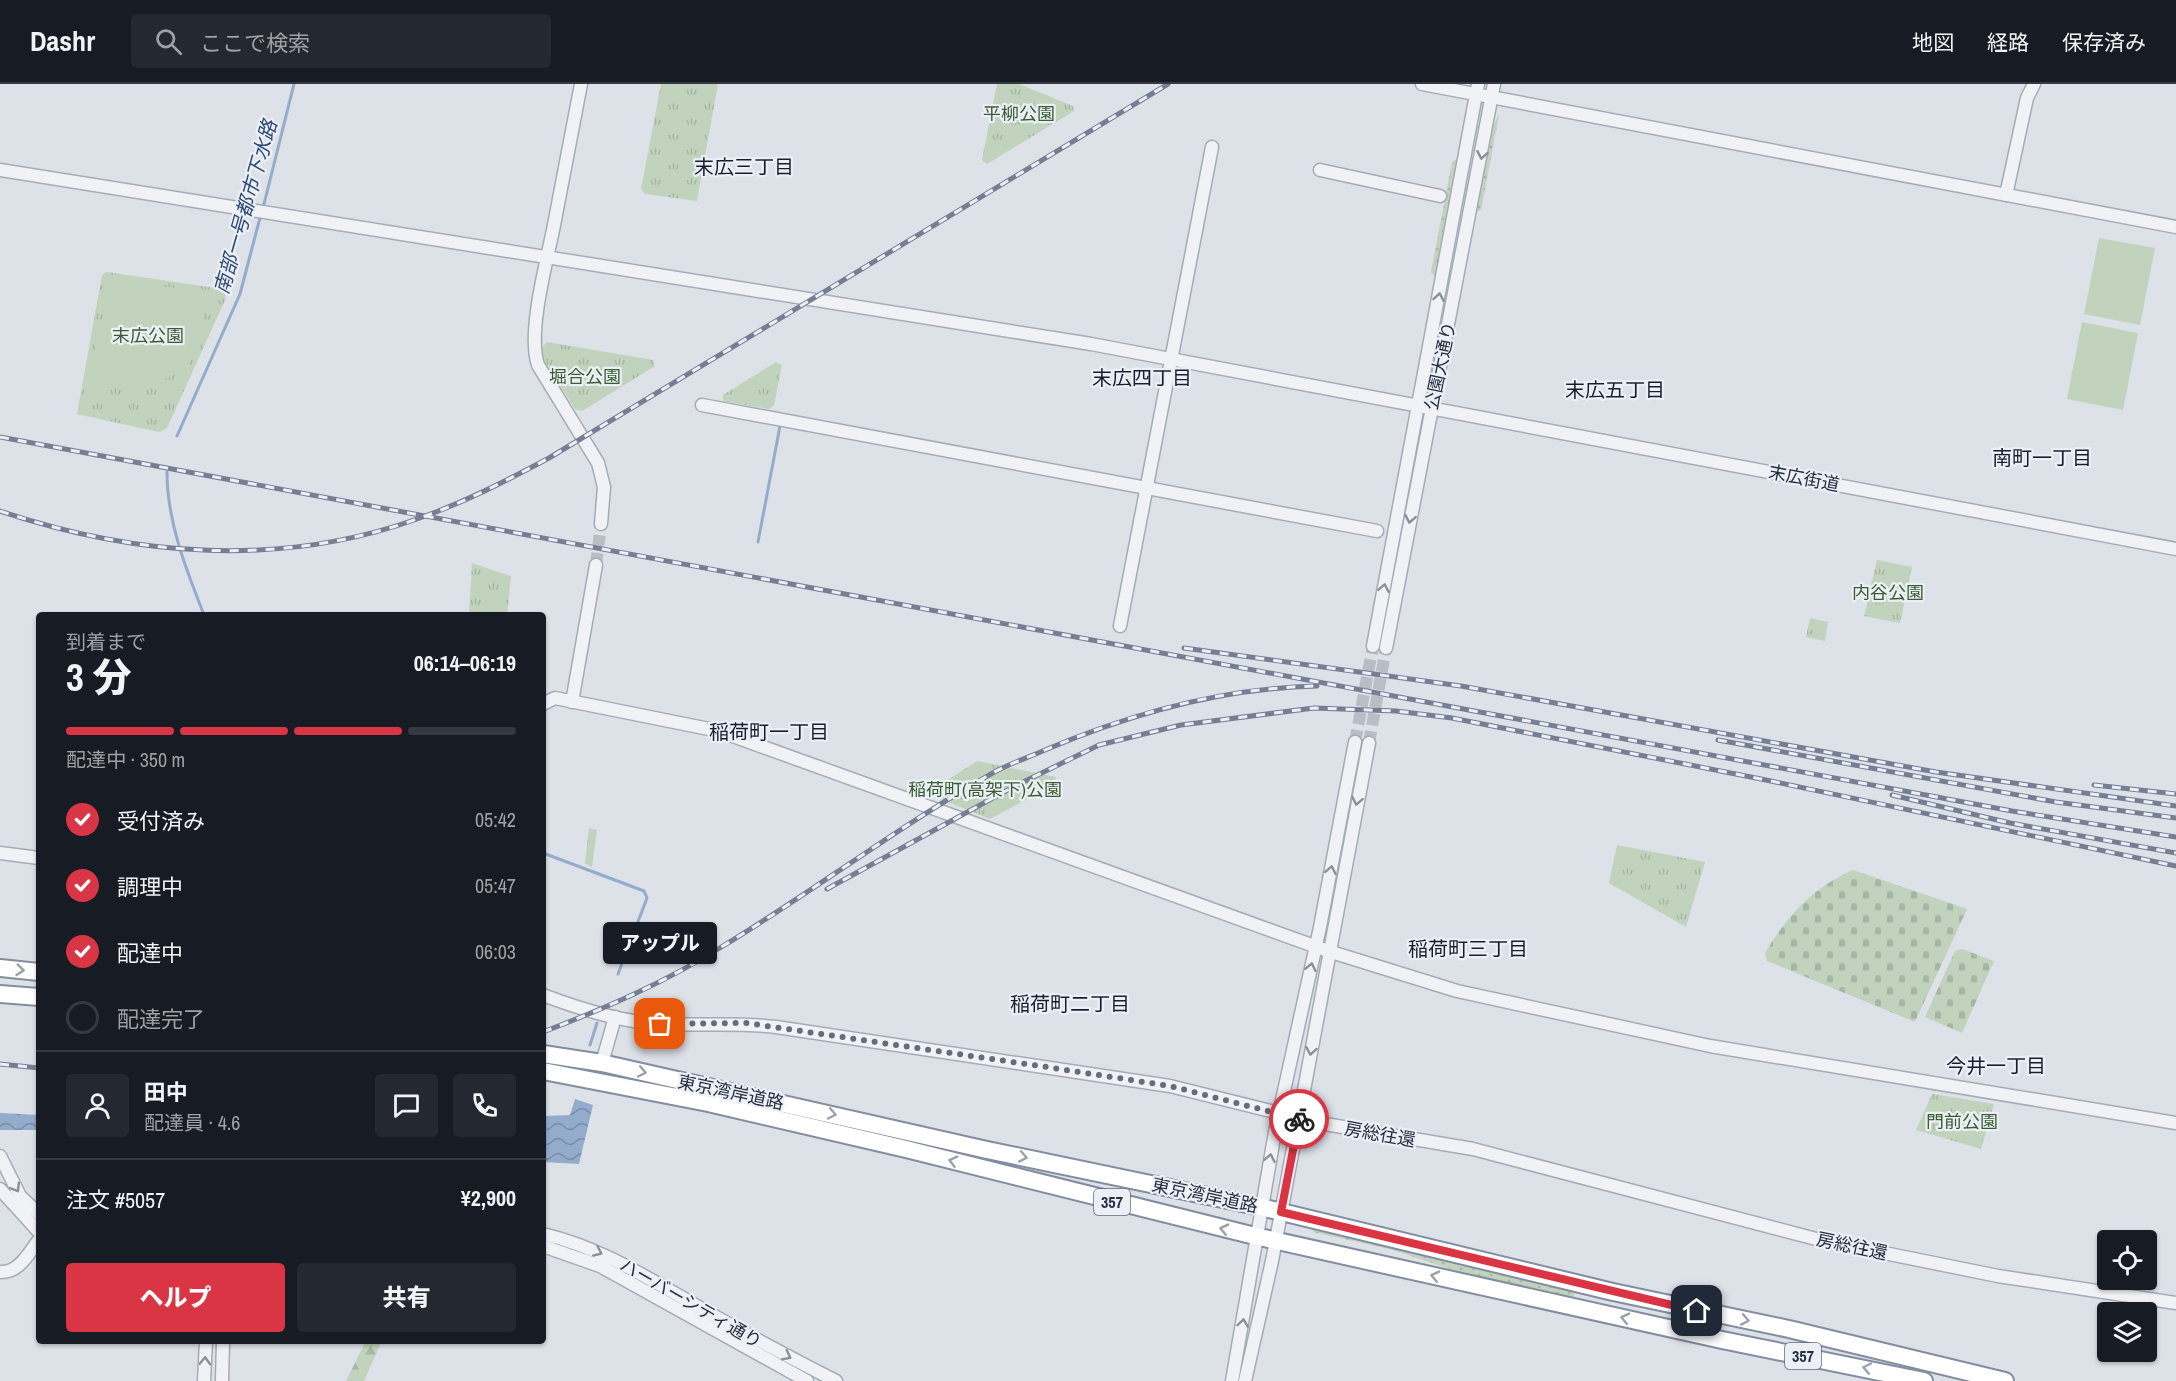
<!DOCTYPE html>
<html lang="ja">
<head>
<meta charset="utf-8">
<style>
	:root { --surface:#171b24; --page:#242831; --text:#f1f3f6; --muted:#9ea1a6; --line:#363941; --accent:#da3544 }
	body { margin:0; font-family:"Archivo Narrow","Noto Sans JP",sans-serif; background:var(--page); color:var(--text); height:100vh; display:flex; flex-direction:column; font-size:22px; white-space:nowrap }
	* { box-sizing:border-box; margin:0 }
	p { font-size:20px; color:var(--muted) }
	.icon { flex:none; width:33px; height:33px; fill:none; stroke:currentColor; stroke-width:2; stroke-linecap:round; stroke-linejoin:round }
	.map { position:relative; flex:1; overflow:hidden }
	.side { position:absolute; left:36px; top:528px; width:510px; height:732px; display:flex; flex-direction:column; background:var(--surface); border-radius:6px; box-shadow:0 2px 4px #0004 }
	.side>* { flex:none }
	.fabs { position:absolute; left:2097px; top:1146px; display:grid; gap:12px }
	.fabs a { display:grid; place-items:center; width:60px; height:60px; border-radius:6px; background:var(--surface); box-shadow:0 2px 4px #0004; font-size:30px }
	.pin { position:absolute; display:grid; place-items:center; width:51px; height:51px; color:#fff; margin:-26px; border-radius:12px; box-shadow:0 3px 9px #0006 }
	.courier { position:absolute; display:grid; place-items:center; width:60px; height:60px; margin:-30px; border:4px solid #da3544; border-radius:50%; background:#fff; color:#222; box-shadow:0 2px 8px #0007 }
	.bubble { position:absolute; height:42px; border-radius:6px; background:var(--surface); box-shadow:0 2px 4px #0004; font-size:20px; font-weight:800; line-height:42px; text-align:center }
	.overview em { font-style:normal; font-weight:800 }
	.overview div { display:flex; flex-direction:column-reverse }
	.overview { display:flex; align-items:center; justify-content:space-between; height:102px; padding:0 30px }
	h1 { font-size:39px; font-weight:800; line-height:45px }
	.bar { display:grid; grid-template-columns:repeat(4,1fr); gap:9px 6px; align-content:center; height:72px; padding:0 30px }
	.bar i { height:8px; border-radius:4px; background:var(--line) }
	.bar .current { background:var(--accent) }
	.bar p { grid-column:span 4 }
	.line { display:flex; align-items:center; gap:15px; padding:0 30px; border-top:2px solid var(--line) }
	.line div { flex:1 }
	.round { display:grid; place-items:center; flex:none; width:63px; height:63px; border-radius:6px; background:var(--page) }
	ol { padding:0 30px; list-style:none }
	li { display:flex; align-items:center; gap:18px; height:66px }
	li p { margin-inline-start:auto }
	li .icon { padding:6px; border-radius:50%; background:var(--accent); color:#fff; stroke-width:4 }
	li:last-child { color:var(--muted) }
	li i { width:33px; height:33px; border:3px solid var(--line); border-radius:50% }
	.button { display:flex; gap:12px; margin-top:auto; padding:12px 30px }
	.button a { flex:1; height:69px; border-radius:6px; background:var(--accent); color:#fff; font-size:24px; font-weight:800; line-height:69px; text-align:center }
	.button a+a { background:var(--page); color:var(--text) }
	header { display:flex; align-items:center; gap:36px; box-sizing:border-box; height:84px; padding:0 30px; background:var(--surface); border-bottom:2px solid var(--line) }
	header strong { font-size:28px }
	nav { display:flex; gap:33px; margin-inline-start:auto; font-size:21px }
	.search { width:420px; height:54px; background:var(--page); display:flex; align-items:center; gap:15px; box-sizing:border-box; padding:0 21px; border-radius:6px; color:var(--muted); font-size:22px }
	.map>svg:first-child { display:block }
</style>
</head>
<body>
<header>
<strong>Dashr</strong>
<div class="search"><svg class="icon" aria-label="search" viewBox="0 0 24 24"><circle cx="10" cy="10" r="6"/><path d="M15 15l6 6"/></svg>ここで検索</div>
<nav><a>地図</a><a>経路</a><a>保存済み</a></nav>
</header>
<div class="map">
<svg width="2176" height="1297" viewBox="0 0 2176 1297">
	<defs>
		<pattern id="grass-dots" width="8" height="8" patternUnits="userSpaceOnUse" patternTransform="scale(1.5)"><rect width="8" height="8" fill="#c1d3bd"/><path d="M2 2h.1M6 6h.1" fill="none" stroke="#a6b5a4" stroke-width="1.8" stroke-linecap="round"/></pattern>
		<pattern id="forest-firs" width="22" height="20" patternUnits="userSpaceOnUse" patternTransform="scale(1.5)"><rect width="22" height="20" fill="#c1d3bd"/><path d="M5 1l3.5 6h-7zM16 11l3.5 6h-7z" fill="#a6b5a4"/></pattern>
		<pattern id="cemetery-stones" width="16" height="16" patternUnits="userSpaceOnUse" patternTransform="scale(1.5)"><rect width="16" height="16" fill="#c1d3bd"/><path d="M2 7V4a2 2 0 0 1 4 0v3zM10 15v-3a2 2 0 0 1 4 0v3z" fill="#a6b5a4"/></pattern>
		<pattern id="park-tufts" width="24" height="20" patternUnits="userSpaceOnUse" patternTransform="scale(1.5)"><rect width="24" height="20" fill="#c1d3bd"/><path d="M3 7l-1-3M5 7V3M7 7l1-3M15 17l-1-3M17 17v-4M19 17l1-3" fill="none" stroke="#a6b5a4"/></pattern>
		<pattern id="water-waves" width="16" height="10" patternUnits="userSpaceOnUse" patternTransform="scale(1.5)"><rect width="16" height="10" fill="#94accc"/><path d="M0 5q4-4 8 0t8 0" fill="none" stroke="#798ca7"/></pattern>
	</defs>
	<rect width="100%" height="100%" fill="#dde1e8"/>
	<g fill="url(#grass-dots)">
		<polygon points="1499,31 1481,126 1476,128 1491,45"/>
		<polygon points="1459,74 1436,194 1431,188 1452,78"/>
		<polygon points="1313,1144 1575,1208 1573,1214 1474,1193 1393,1166 1313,1148"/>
	</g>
	<polygon fill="url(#forest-firs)" points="366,1257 382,1257 364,1297 346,1297"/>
	<g fill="url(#cemetery-stones)">
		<path d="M1853,786L1967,825L1915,938L1767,877L1765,869C1788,831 1812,804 1853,786Z"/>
		<polygon points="1962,865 1994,877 1962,949 1925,933 1955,867"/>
	</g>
	<g fill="url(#park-tufts)">
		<polygon points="661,0 718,0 697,117 645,110 641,105"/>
		<polygon points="997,0 1019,0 1073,22 1074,27 987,80 982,76"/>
		<polygon points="106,188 223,205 226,214 167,344 159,348 77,330 102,191"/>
		<polygon points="547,258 653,276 655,282 582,327 575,325 543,275 542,263"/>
		<polygon points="776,278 782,281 774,321 769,325 723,317 723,311"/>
		<polygon points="1877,476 1912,483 1900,539 1864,532"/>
		<polygon points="472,479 511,492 507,531 469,531"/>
		<polygon points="1810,534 1828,538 1825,557 1806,553"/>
		<polygon points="977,677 1056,693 1055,700 990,735 931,711 932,706"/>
		<polygon points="589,744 597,746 592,783 585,779"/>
		<polygon points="1617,761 1705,778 1686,843 1609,799"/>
		<polygon points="1932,1010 1994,1020 1981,1065 1916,1046"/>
	</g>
	<g fill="#c1d3bd">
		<polygon points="2099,154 2155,164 2140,241 2084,230"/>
		<path d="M120,196L209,209C205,227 202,246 197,263C181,310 126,299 88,295L110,204Z"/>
		<polygon points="2082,238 2138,249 2123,326 2067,315"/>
	</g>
	<g fill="url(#water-waves)">
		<polygon points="575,1015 593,1021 579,1080 543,1078 543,1032 570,1031"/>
		<polygon points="0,1029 39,1031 39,1046 0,1046"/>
	</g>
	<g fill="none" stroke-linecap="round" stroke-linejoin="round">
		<g stroke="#94accc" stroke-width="3">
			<polyline points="263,124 294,0"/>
			<polyline points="177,352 240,210 261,130"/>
			<path d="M167,388C167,438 186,485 204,531"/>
			<polyline points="758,458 780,342"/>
			<polyline points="543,769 644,807 647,814 618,890"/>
			<polyline points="590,961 597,939"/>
		</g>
		<g stroke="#b8bdc6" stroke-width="12" stroke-dasharray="12 6" stroke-linecap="butt">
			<polyline points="596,481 601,440"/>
			<polyline points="1355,658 1373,562"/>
			<polyline points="1369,659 1386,564"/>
		</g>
		<defs>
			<g id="minor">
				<path d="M581,0C572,47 563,94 554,141C547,177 527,248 538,281L598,379L604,403L601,440"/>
				<polyline points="1422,0 2176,143"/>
				<polyline points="0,86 1091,260 2176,465"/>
				<polyline points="1320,86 1440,112"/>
				<polyline points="2006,111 2027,14 2034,0"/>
				<polyline points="702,321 1377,447"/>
				<polyline points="1120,542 1212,63"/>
				<polyline points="1373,562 1478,0"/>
				<polyline points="1386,564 1494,0"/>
				<polyline points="572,618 596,481"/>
				<polyline points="543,620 555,614 719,647 1328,867 1457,907 1710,962 2176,1039"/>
				<polyline points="0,769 39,774"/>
				<path d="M543,911C580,925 621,938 660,940C699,942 737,938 776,943L1170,1002L1319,1039L1473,1065L1820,1156L1998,1192L2176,1219"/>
				<polyline points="602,979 615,933"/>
				<polyline points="0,1072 20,1112 39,1130"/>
				<polyline points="0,1105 39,1148"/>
				<path d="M543,1150C599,1163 646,1193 695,1221C742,1248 789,1273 836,1297"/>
				<polyline points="543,1162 600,1182 807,1297"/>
				<path d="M0,1188C19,1189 28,1170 39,1156"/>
				<polyline points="204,1297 206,1257"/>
				<polyline points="222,1297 223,1257"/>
				<polyline points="1232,1297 1275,1048 1320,843 1355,658"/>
				<polyline points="1245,1297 1272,1177 1369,659"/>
			</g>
			<g id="highway">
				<polyline points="0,884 39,888"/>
				<polyline points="0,910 39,913"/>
				<polyline points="543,970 602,979 987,1066 1261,1123 1613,1208 1789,1245 2005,1297"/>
				<polyline points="543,987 708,1019 906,1065 1255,1152 1722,1256 1924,1297"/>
			</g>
		</defs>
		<use href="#minor" stroke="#a6abb6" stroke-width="15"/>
		<use href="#highway" stroke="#838da0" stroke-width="20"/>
		<use href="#minor" stroke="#f0f2f6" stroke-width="12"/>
		<use href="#highway" stroke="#fff" stroke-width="16"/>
		<defs>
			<g id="rail">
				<polyline points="0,353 2012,727 2176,753"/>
				<path d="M0,427C135,472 280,484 417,435C463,419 506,397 549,374L1168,0"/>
				<polyline points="1184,564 1461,602 1936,688 2176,722"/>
				<polyline points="1718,656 2056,718 2176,734"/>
				<polyline points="2094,701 2176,710"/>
				<polyline points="1892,711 2010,739 2176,769"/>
				<polyline points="827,805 1013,703 1099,661 1181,641 1314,624 1396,627 1452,634 1766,696 2176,782"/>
				<path d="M543,948C606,924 666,898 723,862C814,807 899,742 991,690C1008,680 1027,674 1045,666C1132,629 1222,604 1317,602"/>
				<polyline points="0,980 39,984"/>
			</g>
		</defs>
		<use href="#rail" stroke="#757e93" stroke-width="5"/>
		<use href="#rail" stroke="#ecf0f6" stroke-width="3" stroke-dasharray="9" stroke-linecap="butt"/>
	</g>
	<defs><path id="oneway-chevron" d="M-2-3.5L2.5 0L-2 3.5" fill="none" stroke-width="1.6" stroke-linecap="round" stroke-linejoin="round" transform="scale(1.5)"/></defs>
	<g stroke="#8a909b">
		<use href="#oneway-chevron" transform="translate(1482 71) rotate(100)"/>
		<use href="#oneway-chevron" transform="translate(1439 213) rotate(-80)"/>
		<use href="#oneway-chevron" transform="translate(1410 435) rotate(101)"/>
		<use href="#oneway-chevron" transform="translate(1384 504) rotate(-79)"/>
		<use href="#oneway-chevron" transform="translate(1357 717) rotate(101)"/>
		<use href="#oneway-chevron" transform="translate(1331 786) rotate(-79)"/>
		<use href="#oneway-chevron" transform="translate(1311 883) rotate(-78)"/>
		<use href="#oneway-chevron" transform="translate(1311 967) rotate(100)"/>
		<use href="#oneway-chevron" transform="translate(1270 1074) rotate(-79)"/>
		<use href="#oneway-chevron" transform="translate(16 1104) rotate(58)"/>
		<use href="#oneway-chevron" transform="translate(598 1168) rotate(24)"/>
		<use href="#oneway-chevron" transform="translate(1243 1239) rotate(-82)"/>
		<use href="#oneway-chevron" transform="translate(787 1272) rotate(27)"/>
		<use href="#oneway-chevron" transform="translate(205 1277) rotate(-88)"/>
	</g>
	<g stroke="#9da0a9">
		<use href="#oneway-chevron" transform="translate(20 886) rotate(6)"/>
		<use href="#oneway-chevron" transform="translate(642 988) rotate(12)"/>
		<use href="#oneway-chevron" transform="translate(832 1030) rotate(12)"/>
		<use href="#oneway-chevron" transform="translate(1023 1073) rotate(11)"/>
		<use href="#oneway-chevron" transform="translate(953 1077) rotate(-165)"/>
		<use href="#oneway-chevron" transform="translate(1224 1145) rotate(-167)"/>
		<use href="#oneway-chevron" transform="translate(1435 1192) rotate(-167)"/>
		<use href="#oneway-chevron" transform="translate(1625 1234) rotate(-167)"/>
		<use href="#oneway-chevron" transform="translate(1745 1236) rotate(11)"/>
		<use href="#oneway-chevron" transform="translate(1867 1284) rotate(-168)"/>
	</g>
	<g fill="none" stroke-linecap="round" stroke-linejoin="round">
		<polyline stroke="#656c7b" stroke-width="6" stroke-dasharray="0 10.8" points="660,940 746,939 1040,982 1170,1002 1299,1035"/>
		<polyline stroke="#da3544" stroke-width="8" points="1299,1035 1281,1128 1697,1227"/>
	</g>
	<g text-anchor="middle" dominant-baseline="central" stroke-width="4.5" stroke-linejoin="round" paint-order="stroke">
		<g fill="#ecf0f6" stroke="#616877" stroke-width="1.5">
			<rect x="1094" y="1105" width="36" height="26" rx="4.5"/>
			<rect x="1785" y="1259" width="36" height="26" rx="4.5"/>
		</g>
		<g font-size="16" font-weight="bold" fill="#252d40">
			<text x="1112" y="1118">357</text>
			<text x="1803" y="1272">357</text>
		</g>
		<g font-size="18" fill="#375d31" stroke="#ecf0f6">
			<text x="1019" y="29">平柳公園</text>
			<text x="148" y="251">末広公園</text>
			<text x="585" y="292">堀合公園</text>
			<text x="1888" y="508">内谷公園</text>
			<text x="985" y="705">稲荷町(高架下)公園</text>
			<text x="1962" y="1037">門前公園</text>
		</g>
		<g font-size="18" fill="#252d40" stroke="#ecf0f6">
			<text transform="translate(1440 282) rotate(-78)">公園大通り</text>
			<text transform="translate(1804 394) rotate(11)">末広街道</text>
			<text transform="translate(731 1008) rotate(12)">東京湾岸道路</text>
			<text transform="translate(1380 1050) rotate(10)">房総往還</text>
			<text transform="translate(1205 1111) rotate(12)">東京湾岸道路</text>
			<text transform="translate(1852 1162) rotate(12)">房総往還</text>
			<text transform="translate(691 1219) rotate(30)">ハーバーシティ通り</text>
		</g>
		<g font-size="20" fill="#171e30" stroke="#ecf0f6">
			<text x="744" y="82">末広三丁目</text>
			<text x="1142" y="293">末広四丁目</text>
			<text x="1615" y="305">末広五丁目</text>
			<text x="2042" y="373">南町一丁目</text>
			<text x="769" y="647">稲荷町一丁目</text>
			<text x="1468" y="864">稲荷町三丁目</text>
			<text x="1070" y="919">稲荷町二丁目</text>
			<text x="1996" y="981">今井一丁目</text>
		</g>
		<g font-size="20" font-style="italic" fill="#2c4977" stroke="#ecf0f6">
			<text transform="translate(245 123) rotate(-74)">南部一号都市下水路</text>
		</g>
	</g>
</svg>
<div class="fabs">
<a><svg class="icon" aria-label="locate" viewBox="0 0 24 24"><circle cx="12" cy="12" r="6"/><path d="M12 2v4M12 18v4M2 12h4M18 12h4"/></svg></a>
<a><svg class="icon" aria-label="layers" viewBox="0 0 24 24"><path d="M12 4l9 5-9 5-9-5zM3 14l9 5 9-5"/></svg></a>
</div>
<div class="pin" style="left:660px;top:940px;background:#ea580c"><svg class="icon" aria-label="bag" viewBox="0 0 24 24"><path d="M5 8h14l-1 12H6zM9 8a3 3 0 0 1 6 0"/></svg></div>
<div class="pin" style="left:1697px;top:1227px;background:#1f2937"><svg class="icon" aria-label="home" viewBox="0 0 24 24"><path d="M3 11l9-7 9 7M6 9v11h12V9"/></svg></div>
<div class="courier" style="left:1299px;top:1035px"><svg class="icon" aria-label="bike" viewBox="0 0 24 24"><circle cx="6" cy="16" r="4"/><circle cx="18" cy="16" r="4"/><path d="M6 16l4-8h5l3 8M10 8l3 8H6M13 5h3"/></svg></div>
<div class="bubble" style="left:603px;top:838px;width:114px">アップル</div>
<section class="side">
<div class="overview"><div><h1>3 分</h1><p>到着まで</p></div><em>06:14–06:19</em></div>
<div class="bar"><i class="current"></i><i class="current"></i><i class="current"></i><i></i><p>配達中 · 350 m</p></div>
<ol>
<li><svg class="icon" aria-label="check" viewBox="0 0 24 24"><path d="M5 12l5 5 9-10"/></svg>受付済み<p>05:42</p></li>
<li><svg class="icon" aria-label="check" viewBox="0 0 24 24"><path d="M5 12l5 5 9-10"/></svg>調理中<p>05:47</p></li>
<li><svg class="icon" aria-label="check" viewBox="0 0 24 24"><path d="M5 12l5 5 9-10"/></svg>配達中<p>06:03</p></li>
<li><i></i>配達完了</li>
</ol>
<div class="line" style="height:108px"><a class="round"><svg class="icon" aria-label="person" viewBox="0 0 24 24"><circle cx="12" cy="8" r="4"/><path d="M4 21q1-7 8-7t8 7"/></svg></a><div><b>田中</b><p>配達員 · 4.6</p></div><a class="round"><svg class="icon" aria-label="chat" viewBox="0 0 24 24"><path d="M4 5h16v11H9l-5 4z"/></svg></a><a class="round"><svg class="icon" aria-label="phone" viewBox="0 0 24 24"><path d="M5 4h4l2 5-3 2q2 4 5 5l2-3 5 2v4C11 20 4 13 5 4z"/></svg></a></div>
<div class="line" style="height:78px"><div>注文 #5057</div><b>¥2,900</b></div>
<div class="button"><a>ヘルプ</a><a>共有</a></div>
</section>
</div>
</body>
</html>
